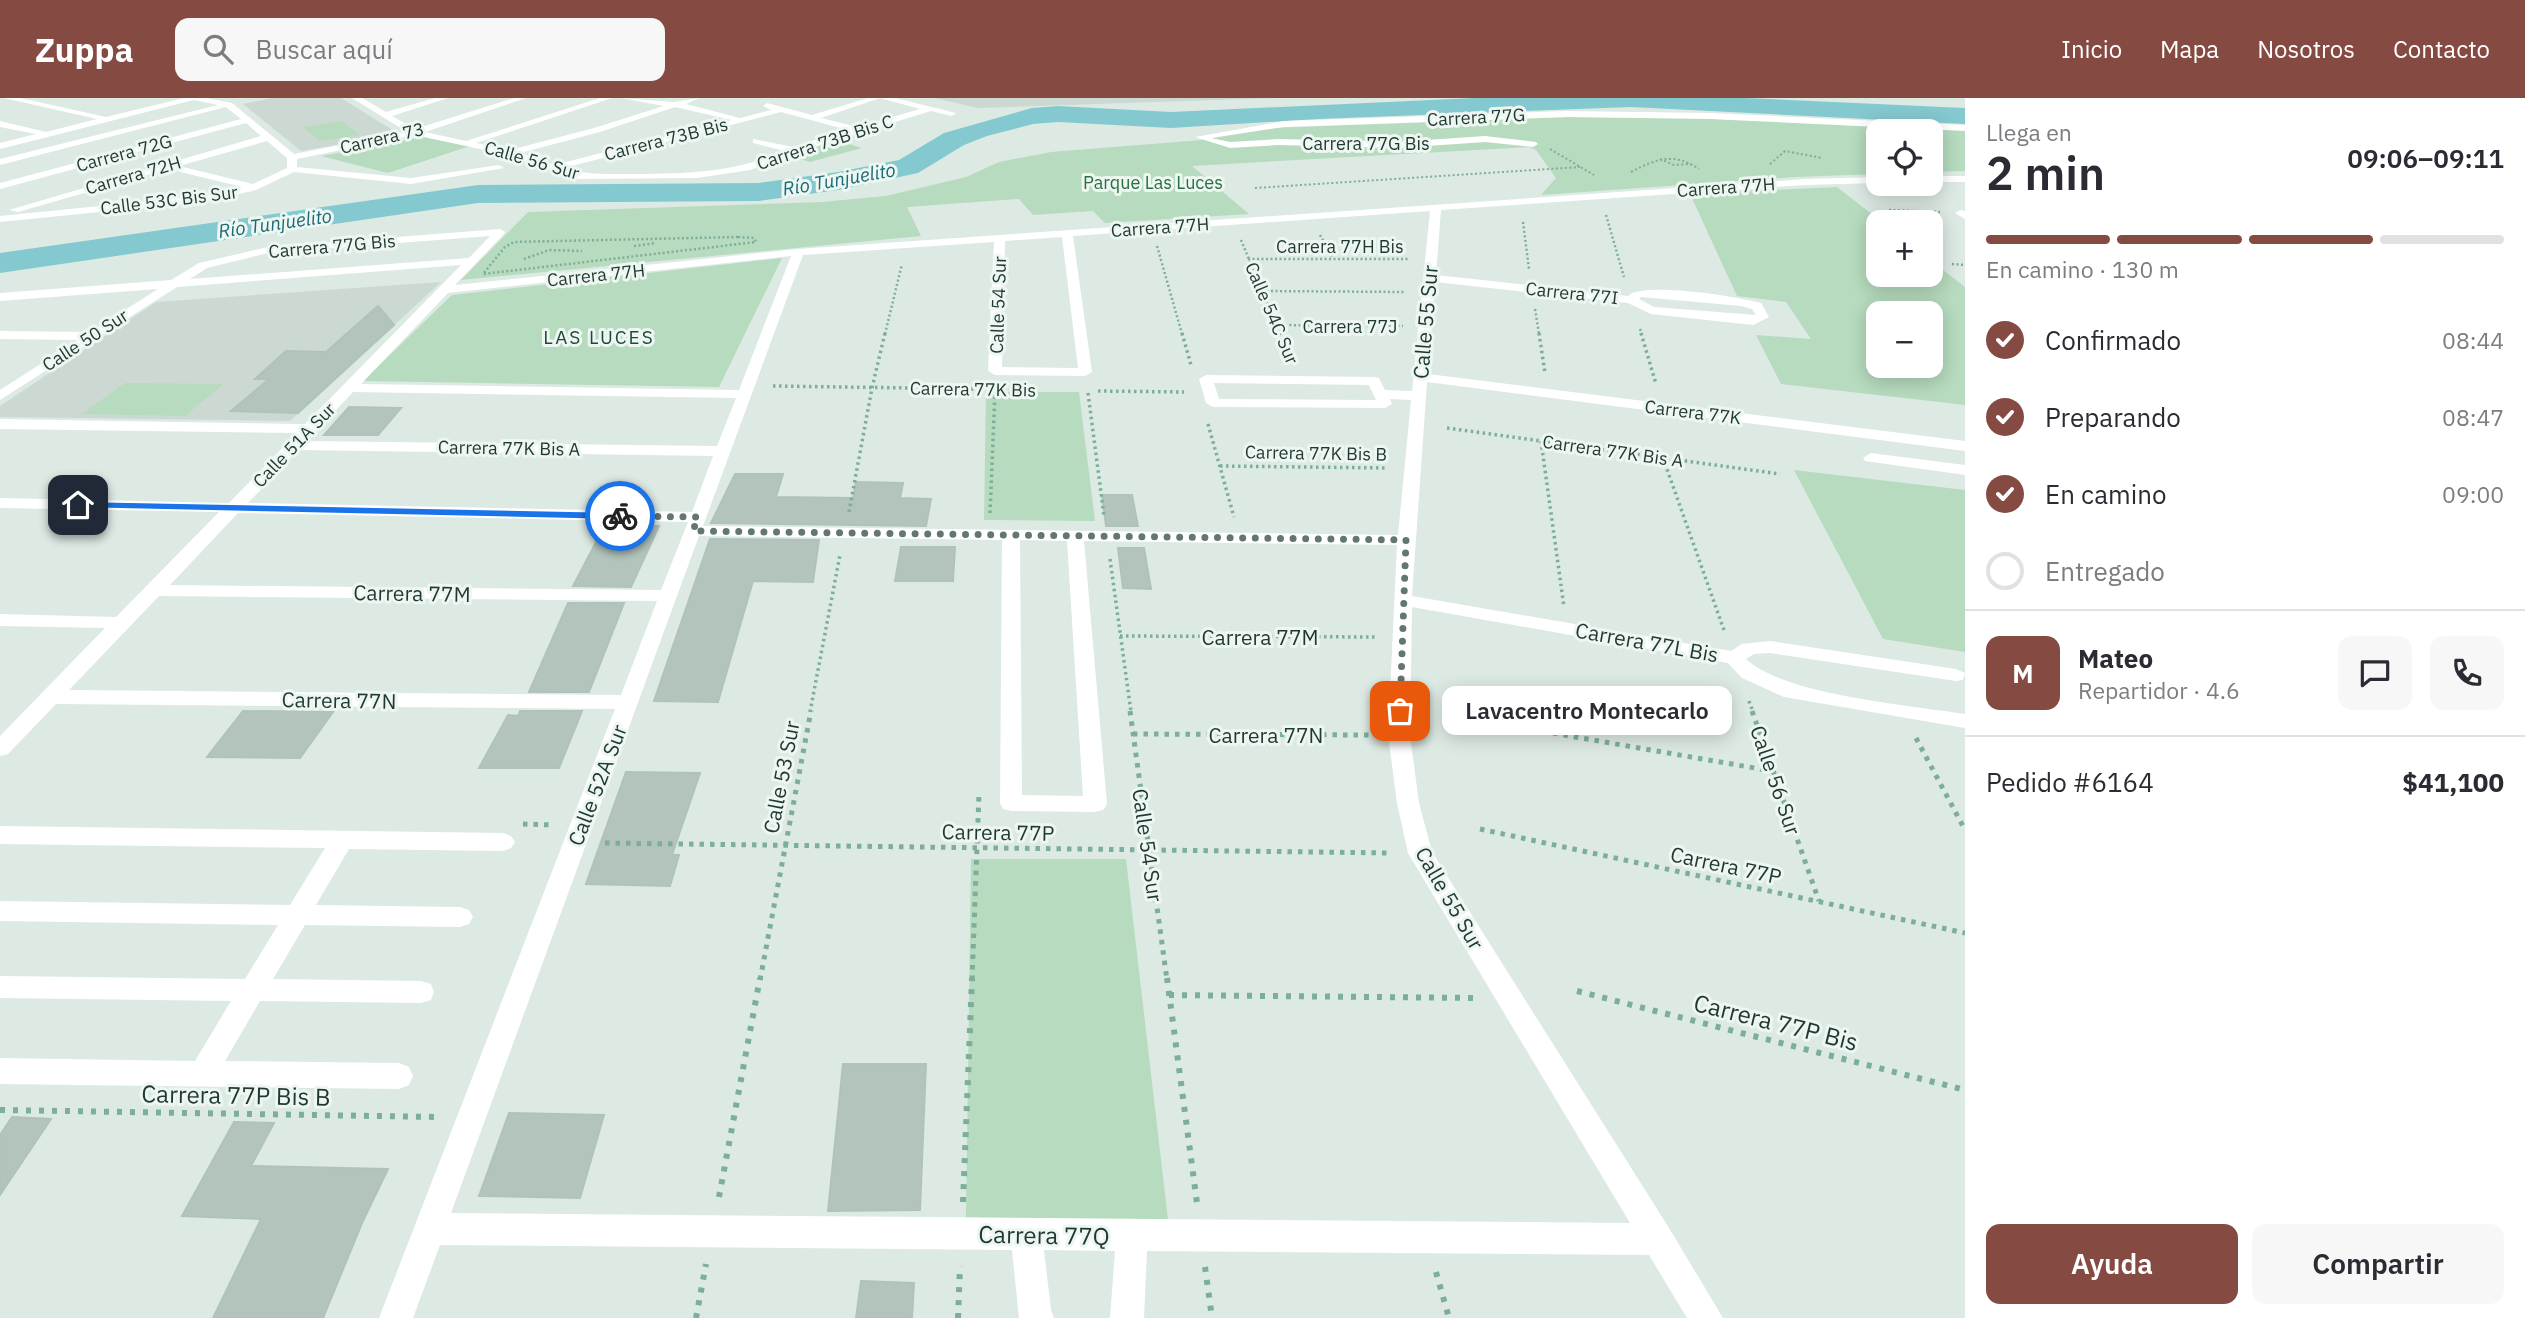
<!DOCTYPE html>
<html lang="es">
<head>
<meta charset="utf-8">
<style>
	:root { --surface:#fff; --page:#f7f7f7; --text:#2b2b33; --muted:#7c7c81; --line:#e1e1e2; --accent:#854a41 }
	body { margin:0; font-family:"IBM Plex Sans",sans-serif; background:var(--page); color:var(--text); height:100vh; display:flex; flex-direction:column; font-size:26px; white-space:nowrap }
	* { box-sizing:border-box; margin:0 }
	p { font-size:23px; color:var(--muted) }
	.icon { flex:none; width:38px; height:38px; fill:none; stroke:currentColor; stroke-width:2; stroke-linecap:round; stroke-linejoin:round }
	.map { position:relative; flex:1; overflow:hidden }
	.panel { display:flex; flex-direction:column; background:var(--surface); width:560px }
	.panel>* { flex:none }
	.fabs { position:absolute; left:1866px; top:21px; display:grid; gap:14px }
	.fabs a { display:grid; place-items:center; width:77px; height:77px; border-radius:14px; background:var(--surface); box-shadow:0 4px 18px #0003; font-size:35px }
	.pin { position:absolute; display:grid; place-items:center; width:60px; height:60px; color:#fff; margin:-30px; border-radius:14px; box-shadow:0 4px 10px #0006 }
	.courier { position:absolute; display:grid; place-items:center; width:70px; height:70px; margin:-35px; border:5px solid #1a73e8; border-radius:50%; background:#fff; color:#222; box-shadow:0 2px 9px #0007 }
	.bubble { position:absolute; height:49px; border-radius:14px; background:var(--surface); box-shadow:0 4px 18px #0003; font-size:23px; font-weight:600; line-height:49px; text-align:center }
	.overview em { font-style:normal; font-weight:600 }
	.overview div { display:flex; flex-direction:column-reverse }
	.overview { display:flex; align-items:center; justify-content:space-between; height:119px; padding:0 21px }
	h1 { font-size:46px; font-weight:600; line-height:52px }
	.bar { display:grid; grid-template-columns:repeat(4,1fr); gap:10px 7px; align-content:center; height:84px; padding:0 21px }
	.bar i { height:9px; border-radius:5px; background:var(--line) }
	.bar .selected { background:var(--accent) }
	.bar p { grid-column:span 4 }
	.line { display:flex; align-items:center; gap:18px; padding:0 21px; border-top:2px solid var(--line) }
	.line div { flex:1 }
	.round { display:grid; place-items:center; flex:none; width:74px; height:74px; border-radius:14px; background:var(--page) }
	ol { padding:0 21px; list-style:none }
	li { display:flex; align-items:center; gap:21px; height:77px }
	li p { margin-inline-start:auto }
	li .icon { padding:7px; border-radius:50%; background:var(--accent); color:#fff; stroke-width:4 }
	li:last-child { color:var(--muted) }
	li i { width:38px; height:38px; border:4px solid var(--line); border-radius:50% }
	.button { display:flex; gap:14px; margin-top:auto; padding:14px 21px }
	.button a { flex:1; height:80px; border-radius:14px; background:var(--accent); color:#fff; font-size:28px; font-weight:600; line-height:80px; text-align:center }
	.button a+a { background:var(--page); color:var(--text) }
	header { display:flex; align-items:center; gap:42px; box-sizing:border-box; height:98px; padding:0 35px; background:var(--accent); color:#fff }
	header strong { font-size:33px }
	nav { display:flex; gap:38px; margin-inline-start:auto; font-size:24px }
	.search { width:490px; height:63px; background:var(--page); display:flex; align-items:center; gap:18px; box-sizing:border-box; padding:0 24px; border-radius:14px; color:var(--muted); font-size:26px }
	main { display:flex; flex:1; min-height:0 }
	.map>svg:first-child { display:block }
</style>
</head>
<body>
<header>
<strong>Zuppa</strong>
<div class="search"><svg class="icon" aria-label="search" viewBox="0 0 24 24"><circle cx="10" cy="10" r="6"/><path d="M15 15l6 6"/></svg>Buscar aquí</div>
<nav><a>Inicio</a><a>Mapa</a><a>Nosotros</a><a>Contacto</a></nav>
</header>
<main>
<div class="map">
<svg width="1965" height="1220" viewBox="0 0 1965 1220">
	<rect width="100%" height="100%" fill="#ddeae3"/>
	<g fill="#ccd9d2">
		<polygon points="272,0 341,0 399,36 301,53 243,6"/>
		<polygon points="934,0 1274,0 978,10"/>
		<polygon points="441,184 290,323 0,319 0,308 156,204"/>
	</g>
	<g fill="#b6dbbe" fill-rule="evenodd">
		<polygon points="1574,19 1728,20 1965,31 1965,73 1930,74 1930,33 1878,33 1878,76 1795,79 1541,97 1556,80 1536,52 1529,49 1192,68 1249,116 1105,125 1093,113 1033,117 1019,101 907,109 921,138 461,182 528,114 822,104 886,98 966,79 999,64 1051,54 1202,42 1269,30"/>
		<polygon points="342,23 360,37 320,43 303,29"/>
		<polygon points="423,39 470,48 388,75 321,58"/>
		<polygon points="839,43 862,50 810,64 787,57"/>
		<path d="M1837,89L1882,124H1878V177H1930V162L1965,189V307L1781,286L1756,237L1811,241L1786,204L1737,198L1690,96ZM1878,215H1930V268H1878Z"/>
		<polygon points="782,160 719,289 363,283 452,197"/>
		<polygon points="125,285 223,286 185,318 82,316"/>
		<polygon points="986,294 1079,294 1095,423 984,422"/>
		<polygon points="1794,372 1965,392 1965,554 1883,541"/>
		<polygon points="971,761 1126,761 1168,1122 966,1121"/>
	</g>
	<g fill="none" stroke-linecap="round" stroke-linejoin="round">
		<polygon fill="#84c9d0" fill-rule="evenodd" points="1474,0 1746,0 1965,10 1965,26 1631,9 1318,21 1171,30 1058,24 1033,26 987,38 964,47 918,75 838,92 759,103 478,105 0,175 0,155 478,87 759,85 838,74 899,62 944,35 1032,10 1058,8 1171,14"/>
	</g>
	<g fill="#b3c4bc" stroke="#b0c3ba" stroke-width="2">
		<polygon points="378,208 394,227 298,315 231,313 269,281 255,281 286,253 326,254"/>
		<polygon points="349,309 401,310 378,337 324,337"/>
		<polygon points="735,376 783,376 776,399 853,400 856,384 903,385 900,400 931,401 926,428 711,425"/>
		<polygon points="1102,397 1132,397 1138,428 1106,428"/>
		<polygon points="605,427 659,428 631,489 573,488"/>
		<polygon points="710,441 819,442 813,484 753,483 718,604 654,603"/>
		<polygon points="901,449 955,449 953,483 895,483"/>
		<polygon points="1118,450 1144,450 1151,491 1123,490"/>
		<polygon points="568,505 624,505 589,594 529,594"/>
		<polygon points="243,613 333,614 300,660 207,659"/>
		<polygon points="520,613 582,613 559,670 479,670 508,617 518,618"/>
		<polygon points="626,674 700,675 672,757 679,757 670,788 586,786"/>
		<polygon points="843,966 926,966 920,1112 828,1113"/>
		<polygon points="509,1015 604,1017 580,1100 479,1098"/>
		<polygon points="12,1019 51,1021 0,1097 0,1037"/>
		<polygon points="234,1024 274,1025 251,1068 388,1071 362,1125 323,1220 213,1220 261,1121 182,1118"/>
		<polygon points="861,1183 914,1185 912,1220 856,1220"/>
	</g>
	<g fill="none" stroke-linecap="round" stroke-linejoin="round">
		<g stroke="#7dae9c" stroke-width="2" stroke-dasharray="2 2.5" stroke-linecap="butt">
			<polyline points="1550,51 1594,77"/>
			<polyline points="1660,61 1674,67 1691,66"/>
			<polyline points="1770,66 1785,53 1822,60"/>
			<path d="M1631,74C1656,61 1674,54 1699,71"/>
			<polyline points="1255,90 1580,69"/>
		</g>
		<g stroke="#7dae9c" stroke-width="2.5" stroke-dasharray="2 2.5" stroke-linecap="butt">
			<polyline points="1889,112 1940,114"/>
			<polyline points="1606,117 1624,179"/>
			<polyline points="1523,124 1529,171"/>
			<polyline points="1320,137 1333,160"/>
			<polygon points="738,139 754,140 756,144 483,176 505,149 514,144"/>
			<polyline points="1241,142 1280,236"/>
			<polyline points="634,148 656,145"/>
			<polyline points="1157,148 1182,236"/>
			<polyline points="524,161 549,152 582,153"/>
			<polyline points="1248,161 1410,161"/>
			<polyline points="1952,166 1965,167"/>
			<polyline points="1262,193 1406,194"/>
			<polyline points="1535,211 1539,236"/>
			<polyline points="1276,227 1403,228"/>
			<polyline points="1640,231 1642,236"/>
			<polyline points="885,236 902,166"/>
		</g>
		<g stroke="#7dae9c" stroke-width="3.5" stroke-dasharray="2.5 3.5" stroke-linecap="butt">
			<polyline points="1182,235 1191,267"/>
			<polyline points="1279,235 1290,260"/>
			<polyline points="1539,235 1545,275"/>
			<polyline points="1641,235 1656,286"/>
			<polyline points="773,288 981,291"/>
			<polyline points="1098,293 1184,294"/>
			<polyline points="1088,295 1104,418"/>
			<polyline points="1208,326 1234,419"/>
			<polyline points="1447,330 1780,376"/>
			<polyline points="1541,343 1564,509"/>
			<polyline points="1663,360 1725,535"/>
			<polyline points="1220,368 1387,370"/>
			<polyline points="849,414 872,290 885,235"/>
			<polyline points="990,415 995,294"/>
			<polyline points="1110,461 1131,614"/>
			<polyline points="1120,538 1375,539"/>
			<polyline points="1749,603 1753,614"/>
			<polyline points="810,614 840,457"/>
		</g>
		<g stroke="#7dae9c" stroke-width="5" stroke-dasharray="4.5 6" stroke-linecap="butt">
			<polyline points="1130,613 1167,882"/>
			<polyline points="1752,613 1819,803"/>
			<polyline points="1460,619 1772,673"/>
			<polyline points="1133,636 1371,637"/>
			<polyline points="1916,640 1965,732"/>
			<polyline points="523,726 553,727"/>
			<polyline points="1480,731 1965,835"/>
			<polyline points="605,745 1391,755"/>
			<polyline points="760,882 811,613"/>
			<polyline points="972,882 979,696"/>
		</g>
		<g stroke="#7dae9c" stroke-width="6" stroke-dasharray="5 8" stroke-linecap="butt">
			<polyline points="1167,880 1197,1105"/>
			<polyline points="1577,893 1965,992"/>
			<polyline points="1169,897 1473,900"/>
			<polyline points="0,1012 439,1019"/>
			<polyline points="719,1099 760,880"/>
			<polyline points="963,1104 972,880"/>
			<polyline points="1205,1169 1212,1220"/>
			<polyline points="1436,1174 1449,1220"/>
			<polyline points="696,1220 706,1166"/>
			<polyline points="958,1220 960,1168"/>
		</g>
		<g fill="#fff" fill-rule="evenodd">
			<path d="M4,0H20L106,19L184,0H206L232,5L294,56L407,34L352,0H362L386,14L435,0H448L392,18L415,31L514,0H526L425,34L466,43L600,0H612L476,45L510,52L594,30L664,8L621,0L674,4L699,0L686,6L740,20L771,12L763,8L767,5L812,17L868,0H895L956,15L952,18L931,13L796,54L750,72L697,80L578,81L507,57L415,37L297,61V69L411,80L499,67L504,70L411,86L294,74L256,92L210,103L0,124V118L210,97L242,89L168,71L18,114L9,112L261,38L246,25L0,91V85L241,21L226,9L0,67V61L218,7L194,2L0,51V45L36,36L0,29V23L46,34L97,21ZM880,0L920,11L858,29L821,20ZM675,9L732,22L554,67L520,55L600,34ZM781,14L848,32L793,49L753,41V45L784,53C735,75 682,76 629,76C606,76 585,77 564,70ZM267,43L287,60V70L253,86L179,68Z"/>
			<polygon points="1566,13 1710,15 1965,27 1965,33 1710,21 1566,19 1284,29 1211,40 1230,44 1279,41 1398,44 1485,38 1536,44 1538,46 1533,49 1485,44 1398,50 1279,47 1230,50 1195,39 1284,23"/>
			<rect x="1930" y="78" width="35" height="6"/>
			<path d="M1878,79V85L1805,87L1441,112L1436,177L1628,198C1643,183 1739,199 1761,205L1769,219L1753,227L1651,216L1628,205L1435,184L1428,276L1965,343V353L1427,284L1412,498L1731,553L1742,546L1770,543L1956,571L1965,575L1963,582L1956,583L1770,555L1754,556L1746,561C1784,597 1910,607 1965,616V630L1784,599L1742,580L1728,565L1412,509L1410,637L1419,705L1432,754L1669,1130L1723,1220H1687L1649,1157L1147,1153L1144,1220H1110L1115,1153L1044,1152L1051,1212L1054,1220H1019L1012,1152L440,1147L413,1220H379L615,611L56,606L8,656L0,658V638L105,530L0,528V516L116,519L219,414L0,410V400L229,405L297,335L0,331V321L305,326L461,167L177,189L0,302V292L78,242L0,241V233L90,234L158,191L0,203V195L171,182L199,165L268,149L500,131L505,134L504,136L455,187L798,151L1805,81ZM1430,113L1412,293L1385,292L1379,280L1374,279L1206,277L1199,281L1206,305L1213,309L1385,310L1392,306L1390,301L1411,302L1398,437L703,428L803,157L994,144L988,273L995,277L1085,278L1092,274L1073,138ZM490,138L469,160L190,181L207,170L268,155ZM1062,139L1078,270L1002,269L1005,143ZM791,158L739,292L361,286L448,195ZM1641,199L1741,208L1752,211L1756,217L1654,209L1639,201ZM1214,285L1369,287L1376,302L1219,301ZM353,294L736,300L717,348L307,343ZM298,352L713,358L692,414L248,405ZM238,415L688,424L661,492L170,487ZM699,438L1002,442L1000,705L1003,711L1011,713L1095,714L1103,712L1107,706L1084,443L1397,447L1388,637L1397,705L1408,755L1630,1125L451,1115ZM1020,442L1067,443L1083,698L1022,697ZM159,498L657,503L621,597L69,592Z"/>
			<polygon points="1960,112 1965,113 1965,121 1955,115"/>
			<polygon points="1871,355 1965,367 1965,377 1865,363 1863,360"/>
			<polygon points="0,728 503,735 511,738 515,744 511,750 503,753 349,751 316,807 460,809 469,812 473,819 469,826 460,829 305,827 273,881 421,883 431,886 434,894 431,902 421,905 260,903 225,963 399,965 409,969 413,978 409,987 399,991 0,986 0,960 195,963 231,903 0,900 0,878 245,881 278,827 0,823 0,803 290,807 325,750 0,746"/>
		</g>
	</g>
	<polygon fill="#1a73e8" points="78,404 620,415 624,418 620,421 75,409 75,405"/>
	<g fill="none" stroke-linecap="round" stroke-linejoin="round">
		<polyline stroke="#62776f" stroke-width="7" stroke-dasharray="0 12.6" points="620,418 698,419 693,433 1406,442 1400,613"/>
	</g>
	<g text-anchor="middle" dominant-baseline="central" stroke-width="6" stroke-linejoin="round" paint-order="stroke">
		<g font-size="18" fill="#1f3931" stroke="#eef6f2">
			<text transform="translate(1476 19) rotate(-3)">Carrera 77G</text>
			<text transform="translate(382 40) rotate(-13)">Carrera 73</text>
			<text transform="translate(666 41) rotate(-14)">Carrera 73B Bis</text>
			<text transform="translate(825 44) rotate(-18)">Carrera 73B Bis C</text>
			<text x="1366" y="45">Carrera 77G Bis</text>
			<text transform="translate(124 55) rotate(-15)">Carrera 72G</text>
			<text transform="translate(532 62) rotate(16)">Calle 56 Sur</text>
			<text transform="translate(133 77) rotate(-16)">Carrera 72H</text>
			<text transform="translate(1726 89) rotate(-4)">Carrera 77H</text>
			<text transform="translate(169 102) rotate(-7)">Calle 53C Bis Sur</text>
			<text transform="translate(1160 129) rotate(-4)">Carrera 77H</text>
			<text transform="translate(332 148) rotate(-5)">Carrera 77G Bis</text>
			<text x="1340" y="148">Carrera 77H Bis</text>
			<text transform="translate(596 177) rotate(-6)">Carrera 77H</text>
			<text transform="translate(1572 195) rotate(6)">Carrera 77I</text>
			<text transform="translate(998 207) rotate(-88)">Calle 54 Sur</text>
			<text transform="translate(1272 215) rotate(67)">Calle 54C Sur</text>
			<text x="1350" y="228">Carrera 77J</text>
			<text transform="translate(85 242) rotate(-33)">Calle 50 Sur</text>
			<text transform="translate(973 291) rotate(1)">Carrera 77K Bis</text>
			<text transform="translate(1693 314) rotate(7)">Carrera 77K</text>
			<text transform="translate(294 347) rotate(-46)">Calle 51A Sur</text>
			<text transform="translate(509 350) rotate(1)">Carrera 77K Bis A</text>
			<text transform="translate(1613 353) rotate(8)">Carrera 77K Bis A</text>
			<text transform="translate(1316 355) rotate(1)">Carrera 77K Bis B</text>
		</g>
		<g font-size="18" fill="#297041" stroke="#eef6f2">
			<text x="1153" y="84">Parque Las Luces</text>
		</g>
		<g font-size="19" font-style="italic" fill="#196b75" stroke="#eef6f2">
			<text transform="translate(839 81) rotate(-10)">Río Tunjuelito</text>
			<text transform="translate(275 125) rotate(-8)">Río Tunjuelito</text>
		</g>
		<g font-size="19" letter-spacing="2" fill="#1b4b3d" stroke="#eef6f2">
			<text x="599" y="239">LAS LUCES</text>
		</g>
		<g font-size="21" fill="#1f3931" stroke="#eef6f2">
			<text transform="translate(1425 224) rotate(-85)">Calle 55 Sur</text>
			<text transform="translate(412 495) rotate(1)">Carrera 77M</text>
			<text x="1260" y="539">Carrera 77M</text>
			<text transform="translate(1647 544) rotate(10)">Carrera 77L Bis</text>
			<text transform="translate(339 602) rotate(1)">Carrera 77N</text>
			<text x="1266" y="637">Carrera 77N</text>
			<text transform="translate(781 679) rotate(-79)">Calle 53 Sur</text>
			<text transform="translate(1776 682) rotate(71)">Calle 56 Sur</text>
			<text transform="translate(597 687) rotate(-69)">Calle 52A Sur</text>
			<text transform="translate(998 734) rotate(1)">Carrera 77P</text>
			<text transform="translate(1148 747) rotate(82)">Calle 54 Sur</text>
			<text transform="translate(1726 767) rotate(12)">Carrera 77P</text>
			<text transform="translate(1450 800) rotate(60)">Calle 55 Sur</text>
		</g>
		<g font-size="24" fill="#1f3931" stroke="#eef6f2">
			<text transform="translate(1776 924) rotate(14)">Carrera 77P Bis</text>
			<text transform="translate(236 997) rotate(1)">Carrera 77P Bis B</text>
			<text transform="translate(1044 1137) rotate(1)">Carrera 77Q</text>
		</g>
	</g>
</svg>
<div class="fabs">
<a><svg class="icon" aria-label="locate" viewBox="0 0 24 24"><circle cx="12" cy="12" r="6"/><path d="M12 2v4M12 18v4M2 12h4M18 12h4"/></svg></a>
<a>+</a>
<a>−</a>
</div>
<div class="pin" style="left:1400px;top:613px;background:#ea580c"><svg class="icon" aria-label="bag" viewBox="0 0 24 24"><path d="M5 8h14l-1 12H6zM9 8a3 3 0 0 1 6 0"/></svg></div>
<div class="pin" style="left:78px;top:407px;background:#1f2937"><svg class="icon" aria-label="home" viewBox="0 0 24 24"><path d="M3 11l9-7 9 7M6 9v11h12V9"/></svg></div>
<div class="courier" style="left:620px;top:418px"><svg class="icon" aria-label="bike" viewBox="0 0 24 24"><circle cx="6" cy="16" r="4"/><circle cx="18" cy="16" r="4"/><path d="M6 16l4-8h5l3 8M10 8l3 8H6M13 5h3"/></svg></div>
<div class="bubble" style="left:1442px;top:588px;width:290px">Lavacentro Montecarlo</div>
</div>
<section class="panel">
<div class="overview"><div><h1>2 min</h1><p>Llega en</p></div><em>09:06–09:11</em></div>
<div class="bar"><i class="selected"></i><i class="selected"></i><i class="selected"></i><i></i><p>En camino · 130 m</p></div>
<ol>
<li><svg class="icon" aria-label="check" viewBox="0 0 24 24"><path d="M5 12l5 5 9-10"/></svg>Confirmado<p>08:44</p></li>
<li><svg class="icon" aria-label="check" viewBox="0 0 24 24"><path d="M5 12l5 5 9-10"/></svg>Preparando<p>08:47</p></li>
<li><svg class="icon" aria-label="check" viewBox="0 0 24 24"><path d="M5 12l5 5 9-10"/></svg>En camino<p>09:00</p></li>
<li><i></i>Entregado</li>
</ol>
<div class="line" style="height:126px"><b class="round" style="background:var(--accent);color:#fff">M</b><div><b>Mateo</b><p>Repartidor · 4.6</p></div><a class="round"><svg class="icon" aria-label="chat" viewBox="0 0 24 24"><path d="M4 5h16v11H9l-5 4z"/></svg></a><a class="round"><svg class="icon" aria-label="phone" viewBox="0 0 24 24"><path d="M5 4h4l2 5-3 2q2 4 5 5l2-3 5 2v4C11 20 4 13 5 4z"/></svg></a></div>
<div class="line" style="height:91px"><div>Pedido #6164</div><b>$41,100</b></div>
<div class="button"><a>Ayuda</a><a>Compartir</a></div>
</section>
</main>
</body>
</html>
